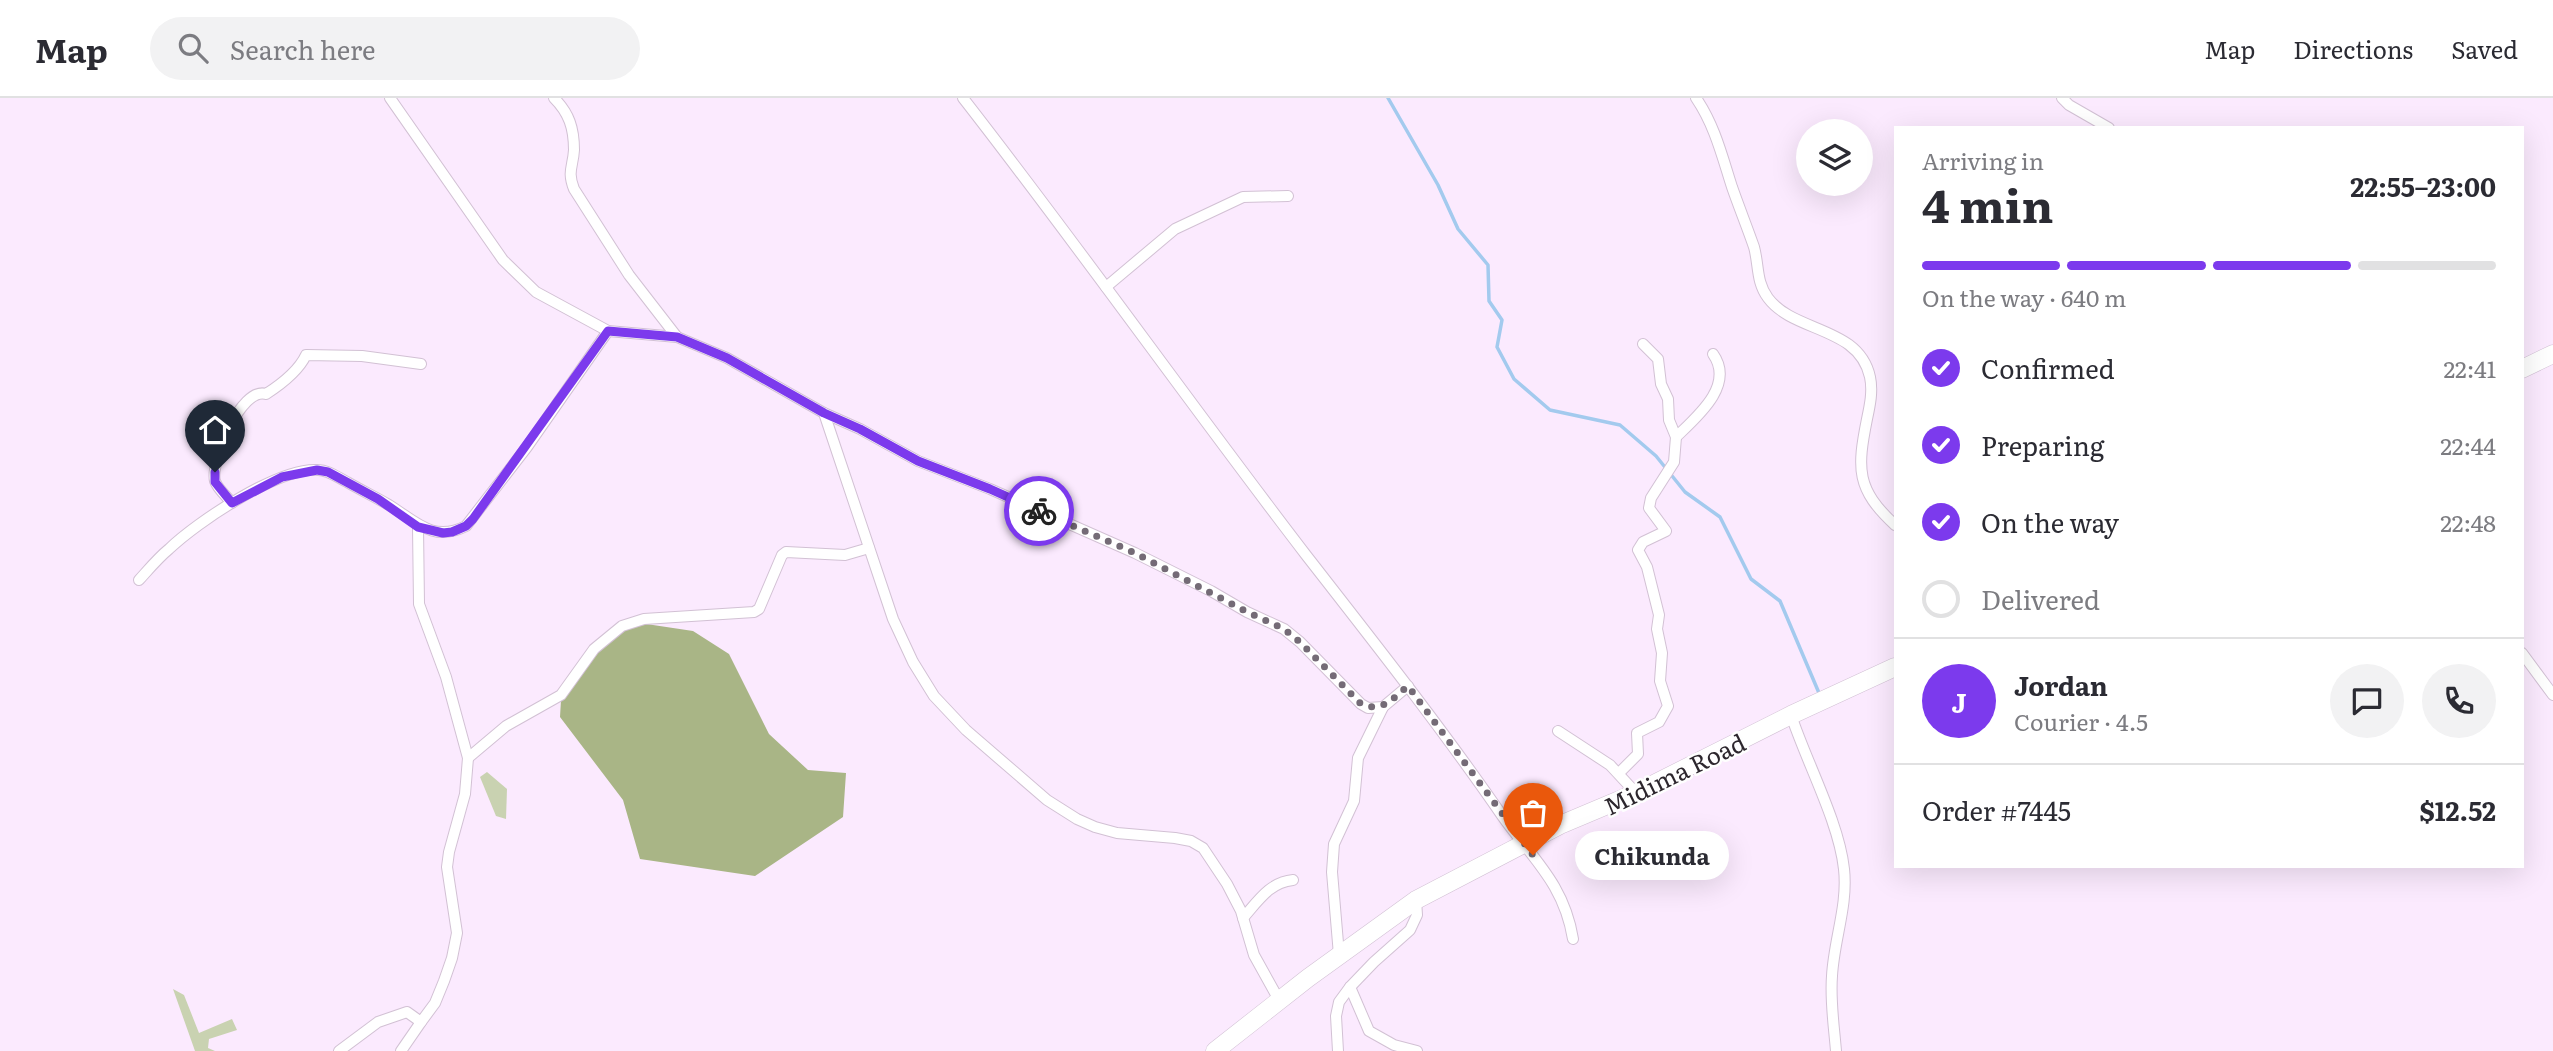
<!DOCTYPE html>
<html lang="en">
<head>
<meta charset="utf-8">
<style>
	:root { --surface:#fff; --page:#f2f2f3; --text:#2b2b33; --muted:#7c7c81; --line:#e1e1e2; --accent:#7c3aed }
	body { margin:0; font-family:Literata,serif; background:var(--page); color:var(--text); height:100vh; display:flex; flex-direction:column; font-size:26px; white-space:nowrap }
	* { box-sizing:border-box; margin:0 }
	p { font-size:23px; color:var(--muted) }
	.icon { flex:none; width:38px; height:38px; fill:none; stroke:currentColor; stroke-width:2; stroke-linecap:round; stroke-linejoin:round }
	.map { position:relative; flex:1; overflow:hidden }
	.panel { position:absolute; left:1894px; top:28px; width:630px; height:742px; display:flex; flex-direction:column; background:var(--surface); border-radius:0px; box-shadow:0 7px 28px #0002 }
	.panel>* { flex:none }
	.buttons { position:absolute; left:1796px; top:21px; display:grid; gap:14px }
	.buttons a { display:grid; place-items:center; width:77px; height:77px; border-radius:50%; background:var(--surface); box-shadow:0 7px 28px #0002; font-size:35px }
	.pin { position:absolute; display:grid; place-items:center; width:60px; height:60px; color:#fff; margin:-72px -30px; border-radius:50% 50% 50% 0; rotate:-45deg; box-shadow:0 0 7px #0007 }
	.pin .icon { rotate:45deg }
	.courier { position:absolute; display:grid; place-items:center; width:70px; height:70px; margin:-35px; border:5px solid #7c3aed; border-radius:50%; background:#fff; color:#222; box-shadow:0 2px 9px #0007 }
	.bubble { position:absolute; height:49px; border-radius:24px; background:var(--surface); box-shadow:0 7px 28px #0002; font-size:23px; font-weight:700; line-height:49px; text-align:center }
	.headline em { font-style:normal; font-weight:700 }
	.headline div { display:flex; flex-direction:column-reverse }
	.headline { display:flex; align-items:center; justify-content:space-between; height:119px; padding:0 28px }
	h1 { font-size:46px; font-weight:700; line-height:52px }
	.bar { display:grid; grid-template-columns:repeat(4,1fr); gap:10px 7px; align-content:center; height:84px; padding:0 28px }
	.bar i { height:9px; border-radius:5px; background:var(--line) }
	.bar .selected { background:var(--accent) }
	.bar p { grid-column:span 4 }
	.line { display:flex; align-items:center; gap:18px; padding:0 28px; border-top:2px solid var(--line) }
	.line div { flex:1 }
	.round { display:grid; place-items:center; flex:none; width:74px; height:74px; border-radius:37px; background:var(--page) }
	ol { padding:0 28px; list-style:none }
	li { display:flex; align-items:center; gap:21px; height:77px }
	li p { margin-inline-start:auto }
	li .icon { padding:7px; border-radius:50%; background:var(--accent); color:#fff; stroke-width:4 }
	li:last-child { color:var(--muted) }
	li i { width:38px; height:38px; border:4px solid var(--line); border-radius:50% }
	header { display:flex; align-items:center; gap:42px; box-sizing:border-box; height:98px; padding:0 35px; background:var(--surface); border-bottom:2px solid var(--line) }
	header strong { font-size:33px }
	nav { display:flex; gap:38px; margin-inline-start:auto; font-size:24px }
	.search { width:490px; height:63px; background:var(--page); display:flex; align-items:center; gap:18px; box-sizing:border-box; padding:0 24px; border-radius:38px; color:var(--muted); font-size:26px }
	.map>svg:first-child { display:block }
</style>
</head>
<body>
<header>
<strong>Map</strong>
<div class="search"><svg class="icon" aria-label="search" viewBox="0 0 24 24"><circle cx="10" cy="10" r="6"/><path d="M15 15l6 6"/></svg>Search here</div>
<nav><a>Map</a><a>Directions</a><a>Saved</a></nav>
</header>
<div class="map">
<svg width="2553" height="953" viewBox="0 0 2553 953">
	<rect width="100%" height="100%" fill="#fbeafe"/>
	<g fill="#c9d2b1">
		<polygon points="487,674 507,691 506,721 496,718 480,679"/>
		<polygon points="173,891 184,897 199,935 232,921 237,932 209,941 208,950 215,953 195,953"/>
	</g>
	<polygon fill="#a9b586" points="633,524 693,533 729,556 769,636 808,672 846,675 843,719 755,778 640,761 623,702 560,619 561,602 596,551"/>
	<g fill="none" stroke-linecap="round" stroke-linejoin="round">
		<polyline stroke="#a3caee" stroke-width="3.5" points="1388,0 1438,87 1458,131 1488,167 1489,203 1502,222 1497,249 1514,281 1550,312 1620,327 1656,358 1685,394 1720,419 1751,481 1780,503 1819,595"/>
		<defs>
			<g id="street">
				<polyline points="390,0 503,162 536,194 608,233 677,239 727,260 824,315 860,331 918,363 990,391 1135,455 1211,493 1247,514 1284,531 1300,544 1361,606 1368,610 1383,609"/>
				<path d="M554,0C569,15 574,30 574,52C573,69 567,73 574,91L629,177L677,239"/>
				<path d="M963,0C1080,150 1190,306 1306,457C1373,543 1441,629 1503,719C1533,761 1564,786 1573,841"/>
				<path d="M1696,0C1715,28 1722,58 1732,89C1739,109 1747,129 1754,149C1759,167 1756,184 1768,200C1794,235 1859,228 1870,279C1873,293 1870,307 1867,321C1857,371 1856,391 1895,427"/>
				<polyline points="2062,0 2069,7 2109,30"/>
				<polyline points="1106,189 1175,131 1243,99 1288,98"/>
				<polyline points="824,315 893,521 913,564 934,598 966,632 1047,702 1077,721 1095,729 1117,735 1175,740 1191,743 1203,750 1227,786 1241,813 1254,857 1279,902"/>
				<path d="M1676,339C1698,318 1735,287 1713,256"/>
				<path d="M232,405C227,399 217,390 215,383C210,364 241,288 266,296C280,287 299,272 306,257L362,258L421,266"/>
				<polyline points="418,429 419,506 446,579 468,660 465,696 449,754 447,769 457,835 452,860 444,883 435,905 421,924"/>
				<path d="M139,482C149,471 158,460 169,451C197,424 279,369 318,372C328,372 337,379 347,384C361,392 375,399 389,407C415,423 433,445 466,428L527,349L608,233"/>
				<polyline points="2522,555 2553,597"/>
				<path d="M1791,617C1806,663 1839,724 1844,771C1848,808 1834,841 1832,878C1830,903 1834,928 1836,953"/>
				<polyline points="1558,633 1610,667 1636,695"/>
				<polyline points="468,660 506,628 561,597 594,551 622,528 644,521 754,514 759,511 782,457 786,454 845,457 869,450"/>
				<polyline points="1619,675 1638,656 1637,635 1659,624 1668,608 1660,583 1662,555 1657,531 1659,517 1647,469 1638,452 1643,444 1666,433 1649,410 1651,400 1674,364 1676,339 1669,322 1668,301 1661,286 1658,261 1643,246"/>
				<path d="M1243,820C1258,803 1270,784 1293,782"/>
				<polyline points="1339,857 1332,774 1334,746 1354,703 1358,660 1383,609 1408,588"/>
				<polyline points="1350,889 1369,933 1394,947 1417,953"/>
				<polyline points="339,953 378,924 407,914 421,924 401,953"/>
				<polyline points="1338,953 1336,918 1339,904 1350,889 1374,864 1410,832 1417,817 1416,802"/>
			</g>
			<g id="primary">
				<polyline points="2522,271 2553,256"/>
				<polyline points="1215,953 1308,880 1416,802 1560,727 1636,695 1791,617 1895,569"/>
			</g>
		</defs>
		<use href="#street" stroke="#d2c1d4" stroke-width="12"/>
		<use href="#primary" stroke="#d2c1d4" stroke-width="19"/>
		<use href="#street" stroke="#fff" stroke-width="10"/>
		<use href="#primary" stroke="#fff" stroke-width="18"/>
	</g>
	<g fill="none" stroke-linecap="round" stroke-linejoin="round">
		<path stroke="#746b76" stroke-width="7" stroke-dasharray="0 12.6" d="M1039,413L1135,455L1247,514L1284,531L1300,544L1361,606C1382,615 1392,601 1408,588L1533,757"/>
		<polyline stroke="#7c3aed" stroke-width="9" points="215,374 215,384 232,405 282,379 317,372 328,374 378,401 418,429 443,435 452,434 466,428 473,421 608,233 677,239 727,260 824,315 860,331 918,363 990,391 1039,413"/>
	</g>
	<g text-anchor="middle" dominant-baseline="central" stroke-width="5" stroke-linejoin="round" paint-order="stroke">
		<g font-size="24" fill="#2c262d" stroke="#fefefe">
			<text transform="translate(1674 675) rotate(-26)">Midima Road</text>
		</g>
	</g>
</svg>
<div class="buttons">
<a><svg class="icon" aria-label="layers" viewBox="0 0 24 24"><path d="M12 4l9 5-9 5-9-5zM3 14l9 5 9-5"/></svg></a>
</div>
<div class="pin" style="left:1533px;top:757px;background:#ea580c"><svg class="icon" aria-label="bag" viewBox="0 0 24 24"><path d="M5 8h14l-1 12H6zM9 8a3 3 0 0 1 6 0"/></svg></div>
<div class="pin" style="left:215px;top:374px;background:#1f2937"><svg class="icon" aria-label="home" viewBox="0 0 24 24"><path d="M3 11l9-7 9 7M6 9v11h12V9"/></svg></div>
<div class="courier" style="left:1039px;top:413px"><svg class="icon" aria-label="bike" viewBox="0 0 24 24"><circle cx="6" cy="16" r="4"/><circle cx="18" cy="16" r="4"/><path d="M6 16l4-8h5l3 8M10 8l3 8H6M13 5h3"/></svg></div>
<div class="bubble" style="left:1575px;top:733px;width:154px">Chikunda</div>
<section class="panel">
<div class="headline"><div><h1>4 min</h1><p>Arriving in</p></div><em>22:55–23:00</em></div>
<div class="bar"><i class="selected"></i><i class="selected"></i><i class="selected"></i><i></i><p>On the way · 640 m</p></div>
<ol>
<li><svg class="icon" aria-label="check" viewBox="0 0 24 24"><path d="M5 12l5 5 9-10"/></svg>Confirmed<p>22:41</p></li>
<li><svg class="icon" aria-label="check" viewBox="0 0 24 24"><path d="M5 12l5 5 9-10"/></svg>Preparing<p>22:44</p></li>
<li><svg class="icon" aria-label="check" viewBox="0 0 24 24"><path d="M5 12l5 5 9-10"/></svg>On the way<p>22:48</p></li>
<li><i></i>Delivered</li>
</ol>
<div class="line" style="height:126px"><b class="round" style="background:var(--accent);color:#fff">J</b><div><b>Jordan</b><p>Courier · 4.5</p></div><a class="round"><svg class="icon" aria-label="chat" viewBox="0 0 24 24"><path d="M4 5h16v11H9l-5 4z"/></svg></a><a class="round"><svg class="icon" aria-label="phone" viewBox="0 0 24 24"><path d="M5 4h4l2 5-3 2q2 4 5 5l2-3 5 2v4C11 20 4 13 5 4z"/></svg></a></div>
<div class="line" style="height:91px"><div>Order #7445</div><b>$12.52</b></div>
</section>
</div>
</body>
</html>
